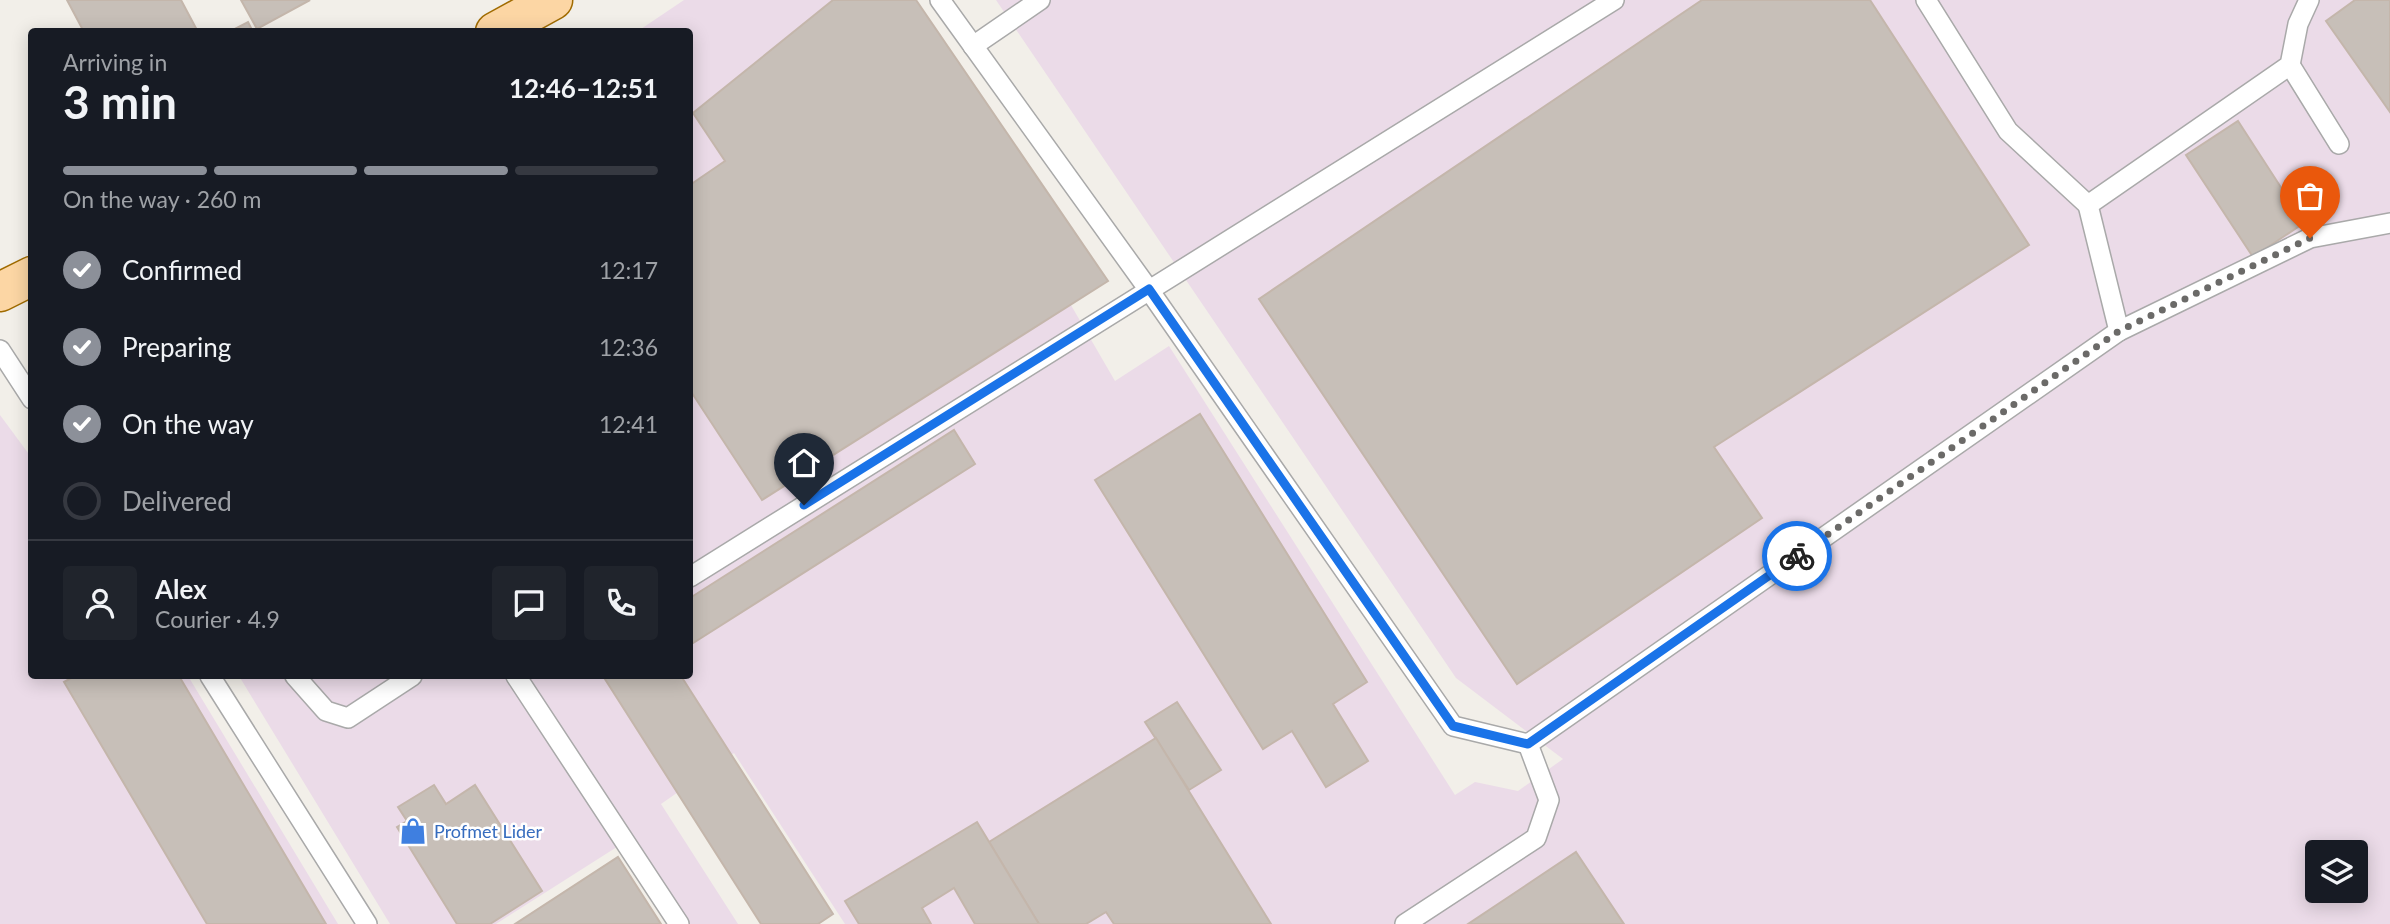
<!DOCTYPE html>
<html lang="en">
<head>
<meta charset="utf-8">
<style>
	:root { --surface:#171b24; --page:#20242c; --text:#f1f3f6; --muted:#9ea1a6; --line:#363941; --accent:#8c9099 }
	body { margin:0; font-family:Lato,sans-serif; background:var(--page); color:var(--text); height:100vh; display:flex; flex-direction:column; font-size:26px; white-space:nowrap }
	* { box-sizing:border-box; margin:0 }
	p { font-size:23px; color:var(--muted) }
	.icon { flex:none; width:38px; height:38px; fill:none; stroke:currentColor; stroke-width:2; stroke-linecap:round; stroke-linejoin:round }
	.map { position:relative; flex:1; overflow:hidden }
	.details { position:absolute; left:28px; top:28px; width:665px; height:651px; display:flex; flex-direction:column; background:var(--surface); border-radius:7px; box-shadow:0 4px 18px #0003 }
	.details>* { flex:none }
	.controls { position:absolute; left:2305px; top:840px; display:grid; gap:14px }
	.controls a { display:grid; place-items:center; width:63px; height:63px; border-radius:7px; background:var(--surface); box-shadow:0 4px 18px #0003; font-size:35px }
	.pin { position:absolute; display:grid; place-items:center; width:60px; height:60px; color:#fff; margin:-72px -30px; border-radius:50% 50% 50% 0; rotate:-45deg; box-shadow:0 0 7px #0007 }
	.pin .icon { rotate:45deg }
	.courier { position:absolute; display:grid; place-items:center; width:70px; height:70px; margin:-35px; border:5px solid #1a73e8; border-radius:50%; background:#fff; color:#222; box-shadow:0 2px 9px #0007 }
	.overview em { font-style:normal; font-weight:700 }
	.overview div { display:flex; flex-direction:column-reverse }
	.overview { display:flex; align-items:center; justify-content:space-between; height:119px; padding:0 35px }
	h1 { font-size:46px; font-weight:700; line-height:52px }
	.bar { display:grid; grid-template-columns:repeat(4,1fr); gap:10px 7px; align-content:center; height:84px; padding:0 35px }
	.bar i { height:9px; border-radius:5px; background:var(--line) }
	.bar .active { background:var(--accent) }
	.bar p { grid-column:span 4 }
	.line { display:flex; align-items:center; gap:18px; padding:0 35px; border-top:2px solid var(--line) }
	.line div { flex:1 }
	.round { display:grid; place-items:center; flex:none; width:74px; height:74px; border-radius:7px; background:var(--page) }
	ol { padding:0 35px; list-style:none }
	li { display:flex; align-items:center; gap:21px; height:77px }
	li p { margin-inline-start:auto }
	li .icon { padding:7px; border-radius:50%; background:var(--accent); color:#fff; stroke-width:4 }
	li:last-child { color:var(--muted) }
	li i { width:38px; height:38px; border:4px solid var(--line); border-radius:50% }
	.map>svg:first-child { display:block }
</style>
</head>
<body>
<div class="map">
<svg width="2390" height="924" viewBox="0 0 2390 924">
	<rect width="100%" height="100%" fill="#f2efe9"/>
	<g fill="#ebdbe8" fill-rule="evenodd">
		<path d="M684,0H894L1115,381L1169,346L1455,795L1475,782L1518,791L1563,759L1456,678L996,0H2390V924H845L734,753L661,804L738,924H671L620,845L496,924H390L239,676H690V32L638,31ZM2317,852H2356V891H2317Z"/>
		<polygon points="0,415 31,457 32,676 188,676 338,924 0,924"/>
	</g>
	<g fill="#c7bfb8" stroke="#c4b6ab" stroke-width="2">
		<polygon points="67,0 181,0 198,32 84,32"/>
		<polygon points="241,0 310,0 257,29"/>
		<polygon points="833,0 916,0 1108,281 762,500 690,390 690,185 725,161 693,113"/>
		<polygon points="1702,0 1870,0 2029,245 1714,447 1762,518 1517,684 1259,299"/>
		<polygon points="2355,0 2390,0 2390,112 2326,21"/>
		<polygon points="248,22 253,32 229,32"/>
		<polygon points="2238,121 2304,223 2253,257 2186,155"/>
		<polygon points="1200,414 1367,682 1333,704 1368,761 1326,787 1292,731 1263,749 1095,480"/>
		<polygon points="954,430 975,464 690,645 690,598"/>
		<polygon points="75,676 179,676 326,924 207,924 64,682"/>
		<polygon points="603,676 681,676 833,914 818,924 761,924"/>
		<polygon points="1177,702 1221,770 1189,790 1145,722"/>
		<polygon points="1156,738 1271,924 1114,924 1106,912 1086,924 1039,924 989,842"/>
		<polygon points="434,785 446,804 475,785 542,891 490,924 457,924 397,827 407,821 398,807"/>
		<polygon points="977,822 1039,924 975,924 954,888 922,908 931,924 859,924 845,901"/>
		<polygon points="1576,852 1624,924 1468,924"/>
		<polygon points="618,857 661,924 515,924"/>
	</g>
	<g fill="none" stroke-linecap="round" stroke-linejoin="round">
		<defs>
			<g id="lane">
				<polyline points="940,0 1149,290 1453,726 1528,744 2119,331 2088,205 2290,65 2298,24 2309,0"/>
				<polyline points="1926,0 2008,131 2088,205"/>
				<polyline points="973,46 1040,0"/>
				<polyline points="2290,65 2339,144"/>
				<polyline points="2119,331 2310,238 2390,223"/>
				<polyline points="0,350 32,399"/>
				<polyline points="690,577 1614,0"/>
				<polyline points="210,676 367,924"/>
				<polyline points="295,676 326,711 348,718 412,676"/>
				<polyline points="516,676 679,924"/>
				<polyline points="1405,924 1536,838 1549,800 1528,744"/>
			</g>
			<g id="primary">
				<polyline points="495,32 553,0"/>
				<polyline points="0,292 32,276"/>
			</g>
		</defs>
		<use href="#lane" stroke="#a9a9a9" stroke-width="22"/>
		<use href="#primary" stroke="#a06b00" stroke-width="41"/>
		<use href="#lane" stroke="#fff" stroke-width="19"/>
		<use href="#primary" stroke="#fcd6a4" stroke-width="38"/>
	</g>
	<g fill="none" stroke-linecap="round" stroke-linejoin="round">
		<polyline stroke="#6b6a68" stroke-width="7" stroke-dasharray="0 12.6" points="1797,556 2119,331 2310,238"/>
		<polyline stroke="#1a73e8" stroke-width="9" points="804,505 1149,289 1453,726 1528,744 1797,556"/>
	</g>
	<defs>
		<symbol id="shop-bare" viewBox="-9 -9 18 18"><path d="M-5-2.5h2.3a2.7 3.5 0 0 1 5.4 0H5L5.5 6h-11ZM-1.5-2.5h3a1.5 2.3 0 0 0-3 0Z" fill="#3f7fe0" stroke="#fff" stroke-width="2.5" paint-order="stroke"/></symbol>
	</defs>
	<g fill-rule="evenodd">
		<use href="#shop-bare" x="394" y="812" width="38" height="38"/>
	</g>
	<g text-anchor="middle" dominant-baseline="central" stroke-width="5" stroke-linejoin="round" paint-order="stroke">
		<g font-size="18" fill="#366cbe" stroke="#fff" text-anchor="start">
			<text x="434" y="831">Profmet Lider</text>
		</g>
	</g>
</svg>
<div class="controls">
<a><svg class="icon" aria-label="layers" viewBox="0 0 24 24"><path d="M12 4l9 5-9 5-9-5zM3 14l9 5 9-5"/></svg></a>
</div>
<div class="pin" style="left:2310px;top:238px;background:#ea580c"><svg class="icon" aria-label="bag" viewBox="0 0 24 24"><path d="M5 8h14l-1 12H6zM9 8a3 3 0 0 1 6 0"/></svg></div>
<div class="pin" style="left:804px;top:505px;background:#1f2937"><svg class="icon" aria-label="home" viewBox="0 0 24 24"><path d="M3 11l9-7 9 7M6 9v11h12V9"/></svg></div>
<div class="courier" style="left:1797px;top:556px"><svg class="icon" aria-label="bike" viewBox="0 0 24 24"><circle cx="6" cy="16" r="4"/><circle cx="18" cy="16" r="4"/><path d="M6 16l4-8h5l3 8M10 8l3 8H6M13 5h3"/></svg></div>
<section class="details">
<div class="overview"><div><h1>3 min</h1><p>Arriving in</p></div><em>12:46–12:51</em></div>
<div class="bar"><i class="active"></i><i class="active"></i><i class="active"></i><i></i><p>On the way · 260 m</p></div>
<ol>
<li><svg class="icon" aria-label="check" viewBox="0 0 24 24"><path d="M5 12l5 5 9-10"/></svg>Confirmed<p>12:17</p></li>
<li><svg class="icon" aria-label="check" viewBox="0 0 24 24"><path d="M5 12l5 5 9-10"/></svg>Preparing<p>12:36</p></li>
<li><svg class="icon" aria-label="check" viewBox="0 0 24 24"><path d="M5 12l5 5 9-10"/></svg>On the way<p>12:41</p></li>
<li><i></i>Delivered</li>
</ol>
<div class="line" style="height:126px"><a class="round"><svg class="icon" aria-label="person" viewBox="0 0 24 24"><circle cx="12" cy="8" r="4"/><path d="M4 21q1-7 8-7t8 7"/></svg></a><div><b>Alex</b><p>Courier · 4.9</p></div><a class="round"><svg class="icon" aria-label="chat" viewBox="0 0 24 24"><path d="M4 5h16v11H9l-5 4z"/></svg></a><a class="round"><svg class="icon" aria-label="phone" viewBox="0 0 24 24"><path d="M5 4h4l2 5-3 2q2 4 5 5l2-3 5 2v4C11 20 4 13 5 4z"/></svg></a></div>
</section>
</div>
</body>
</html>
